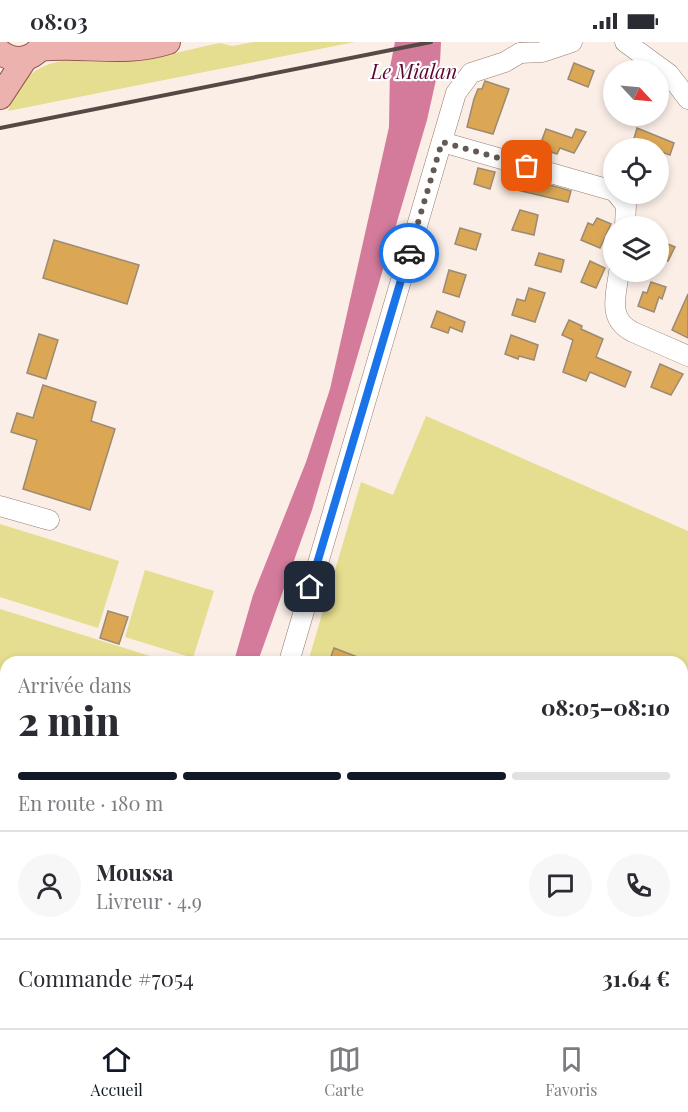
<!DOCTYPE html>
<html lang="fr">
<head>
<meta charset="utf-8">
<style>
	:root { --surface:#fff; --page:#f7f7f7; --text:#2b2b33; --muted:#7c7c81; --line:#e1e1e2; --accent:#111827 }
	body { margin:0; font-family:"Playfair Display",serif; background:var(--page); color:var(--text); height:100vh; display:flex; flex-direction:column; font-size:22px; white-space:nowrap }
	* { box-sizing:border-box; margin:0 }
	p { font-size:20px; color:var(--muted) }
	.icon { flex:none; width:33px; height:33px; fill:none; stroke:currentColor; stroke-width:2; stroke-linecap:round; stroke-linejoin:round }
	.map { position:relative; flex:1; overflow:hidden }
	.side { position:absolute; left:0px; top:614px; width:688px; height:374px; display:flex; flex-direction:column; background:var(--surface); border-radius:18px 18px 0 0; box-shadow:0 3px 9px #0003 }
	.side>* { flex:none }
	.needle { width:39px; rotate:116deg }
	.controls { position:absolute; left:603px; top:18px; display:grid; gap:12px }
	.controls a { display:grid; place-items:center; width:66px; height:66px; border-radius:50%; background:var(--surface); box-shadow:0 3px 9px #0003; font-size:30px }
	.pin { position:absolute; display:grid; place-items:center; width:51px; height:51px; color:#fff; margin:-26px; border-radius:12px; box-shadow:0 3px 9px #0006 }
	.courier { position:absolute; display:grid; place-items:center; width:60px; height:60px; margin:-30px; border:4px solid #1a73e8; border-radius:50%; background:#fff; color:#222; box-shadow:0 2px 8px #0007 }
	.head em { font-style:normal; font-weight:800 }
	.head div { display:flex; flex-direction:column-reverse }
	.head { display:flex; align-items:center; justify-content:space-between; height:102px; padding:0 18px }
	h1 { font-size:39px; font-weight:800; line-height:45px }
	.bar { display:grid; grid-template-columns:repeat(4,1fr); gap:9px 6px; align-content:center; height:72px; padding:0 18px }
	.bar i { height:8px; border-radius:4px; background:var(--line) }
	.bar .active { background:var(--accent) }
	.bar p { grid-column:span 4 }
	.line { display:flex; align-items:center; gap:15px; padding:0 18px; border-top:2px solid var(--line) }
	.line div { flex:1 }
	.round { display:grid; place-items:center; flex:none; width:63px; height:63px; border-radius:32px; background:var(--page) }
	.status { display:flex; justify-content:space-between; align-items:center; height:42px; padding:0 30px; background:var(--surface); direction:ltr }
	.status svg { height:16px; fill:currentColor }
	.tabs { display:flex; justify-content:space-around; align-items:center; height:84px; border-top:2px solid var(--line); background:var(--surface); font-size:16px; color:var(--muted) }
	.tabs a { display:grid; justify-items:center; gap:3px }
	.tabs .active { color:var(--accent) }
	.map>svg:first-child { display:block }
</style>
</head>
<body>
<div class="status"><b>08:03</b><svg viewBox="0 0 49 12"><path d="M0 12V9h3v3zM5 12V6h3v6zM10 12V3h3v9zM15 12V0h3v12zM26 1h20v11H26zM47 4h2v5h-2z"/></svg></div>
<div class="map">
<svg width="688" height="986" viewBox="0 0 688 986">
	<rect width="100%" height="100%" fill="#faeee7"/>
	<polygon fill="#fddecd" points="0,822 6,826 6,877 0,882"/>
	<g fill="#e5dd90">
		<path d="M254,0H355L8,69C31,0 86,22 143,17C168,14 194,6 220,1L232,4Z"/>
		<polygon points="426,374 688,489 688,744 683,755 682,620 308,620 361,440 393,453"/>
		<polygon points="0,482 119,519 98,586 0,555"/>
		<polygon points="145,528 214,549 193,616 125,595"/>
		<polygon points="0,567 166,619 6,620 6,741 0,739"/>
	</g>
	<polygon fill="#d47b9b" points="395,0 441,0 440,20 427,78 312,468 258,619 234,619 253,553 306,420 330,347 389,85 390,25"/>
	<g fill="#dba755" stroke="#9c8a71" stroke-width="1.5">
		<polygon points="574,21 594,29 588,45 568,37"/>
		<polygon points="485,39 509,47 493,92 467,85 474,57 478,47 482,47"/>
		<polygon points="637,86 674,101 670,113 658,109 658,106 633,100"/>
		<polygon points="546,87 572,96 576,87 586,90 574,111 560,106 557,112 539,106"/>
		<polygon points="478,126 495,130 490,147 474,142"/>
		<polygon points="512,132 571,149 568,160 517,148 519,140 511,138"/>
		<polygon points="520,168 538,173 534,193 512,188"/>
		<polygon points="597,176 611,182 600,206 581,198 588,181 593,183"/>
		<polygon points="460,186 481,192 476,208 455,202"/>
		<polygon points="54,198 139,223 127,262 43,236"/>
		<polygon points="658,198 675,205 668,219 658,215"/>
		<polygon points="539,211 564,218 561,230 535,223"/>
		<polygon points="590,219 605,226 596,246 581,240"/>
		<polygon points="449,228 466,233 459,255 443,250"/>
		<polygon points="651,240 666,245 662,257 659,255 654,270 638,264 643,250 647,251"/>
		<polygon points="529,246 545,251 535,280 512,273 517,257 525,259"/>
		<polygon points="688,252 688,296 672,288"/>
		<polygon points="437,269 465,280 462,290 450,285 448,291 431,285"/>
		<polygon points="569,278 582,284 581,287 603,297 596,315 631,330 625,345 590,330 586,339 563,330 573,298 562,293"/>
		<polygon points="39,292 58,298 46,337 27,331"/>
		<polygon points="511,293 538,303 534,318 519,314 518,317 505,312"/>
		<polygon points="660,322 683,332 671,353 651,345"/>
		<polygon points="43,343 96,360 91,379 115,387 90,468 23,447 37,398 11,390 17,371 33,376"/>
		<polygon points="108,569 128,575 119,602 100,596"/>
		<polygon points="334,606 368,619 368,620 329,620"/>
	</g>
	<g fill="none" stroke-linecap="round" stroke-linejoin="round">
		<defs>
			<g id="minor">
				<polyline points="625,0 669,32 688,57"/>
				<polyline points="520,11 542,10 572,0"/>
				<polyline points="442,100 614,149"/>
				<polyline points="617,152 626,163 625,184"/>
				<path d="M619,230C616,254 607,277 633,290L688,314"/>
				<polyline points="0,464 49,478"/>
				<polyline points="289,620 456,51 471,31 505,20 520,11"/>
				<polyline points="682,960 688,962"/>
				<polyline points="184,986 186,981"/>
			</g>
			<g id="major">
				<path d="M40,7C83,2 125,14 168,0"/>
				<path d="M0,10C16,22 35,18 44,0"/>
				<polyline points="0,55 25,17"/>
			</g>
		</defs>
		<use href="#minor" stroke="#977b6c" stroke-width="21"/>
		<use href="#major" stroke="#985550" stroke-width="26"/>
		<use href="#minor" stroke="#fff" stroke-width="20"/>
		<use href="#major" stroke="#ecb2ae" stroke-width="24"/>
		<polyline stroke="#544944" stroke-width="4" points="0,86 431,0"/>
	</g>
	<g fill="none" stroke-linecap="round" stroke-linejoin="round">
		<polyline stroke="#645954" stroke-width="6" stroke-dasharray="0 10.8" points="409,211 442,100 527,124"/>
		<polyline stroke="#1a73e8" stroke-width="8" points="310,545 409,211"/>
	</g>
	<g text-anchor="middle" dominant-baseline="central" stroke-width="4.5" stroke-linejoin="round" paint-order="stroke">
		<g font-size="20" font-style="italic" fill="#5a0730" stroke="#fff">
			<text x="414" y="28">Le Mialan</text>
		</g>
	</g>
</svg>
<div class="controls">
<a><svg class="needle" viewBox="-14 -14 28 28"><path d="M0-13l5 13h-10z" fill="#e53935"/><path d="M0 13l5-13h-10z" fill="#7c7c81"/></svg></a>
<a><svg class="icon" aria-label="locate" viewBox="0 0 24 24"><circle cx="12" cy="12" r="6"/><path d="M12 2v4M12 18v4M2 12h4M18 12h4"/></svg></a>
<a><svg class="icon" aria-label="layers" viewBox="0 0 24 24"><path d="M12 4l9 5-9 5-9-5zM3 14l9 5 9-5"/></svg></a>
</div>
<div class="pin" style="left:527px;top:124px;background:#ea580c"><svg class="icon" aria-label="bag" viewBox="0 0 24 24"><path d="M5 8h14l-1 12H6zM9 8a3 3 0 0 1 6 0"/></svg></div>
<div class="pin" style="left:310px;top:545px;background:#1f2937"><svg class="icon" aria-label="home" viewBox="0 0 24 24"><path d="M3 11l9-7 9 7M6 9v11h12V9"/></svg></div>
<div class="courier" style="left:409px;top:211px"><svg class="icon" aria-label="car" viewBox="0 0 24 24"><path d="M5 17H2v-5l4-1 3-4h7l3 4 3 1v5h-3M9 17h6M6 11h13"/><circle cx="7" cy="17" r="2"/><circle cx="17" cy="17" r="2"/></svg></div>
<section class="side">
<div class="head"><div><h1>2 min</h1><p>Arrivée dans</p></div><em>08:05–08:10</em></div>
<div class="bar"><i class="active"></i><i class="active"></i><i class="active"></i><i></i><p>En route · 180 m</p></div>
<div class="line" style="height:108px"><a class="round"><svg class="icon" aria-label="person" viewBox="0 0 24 24"><circle cx="12" cy="8" r="4"/><path d="M4 21q1-7 8-7t8 7"/></svg></a><div><b>Moussa</b><p>Livreur · 4.9</p></div><a class="round"><svg class="icon" aria-label="chat" viewBox="0 0 24 24"><path d="M4 5h16v11H9l-5 4z"/></svg></a><a class="round"><svg class="icon" aria-label="phone" viewBox="0 0 24 24"><path d="M5 4h4l2 5-3 2q2 4 5 5l2-3 5 2v4C11 20 4 13 5 4z"/></svg></a></div>
<div class="line" style="height:78px"><div>Commande #7054</div><b>31.64 €</b></div>
</section>
</div>
<nav class="tabs">
<a class="active"><svg class="icon" aria-label="home" viewBox="0 0 24 24"><path d="M3 11l9-7 9 7M6 9v11h12V9"/></svg>Accueil</a>
<a><svg class="icon" aria-label="map" viewBox="0 0 24 24"><path d="M3 6l6-2 6 2 6-2v14l-6 2-6-2-6 2zM9 4v14M15 6v14"/></svg>Carte</a>
<a><svg class="icon" aria-label="saved" viewBox="0 0 24 24"><path d="M7 4h10v16l-5-4-5 4z"/></svg>Favoris</a>
</nav>
</body>
</html>
